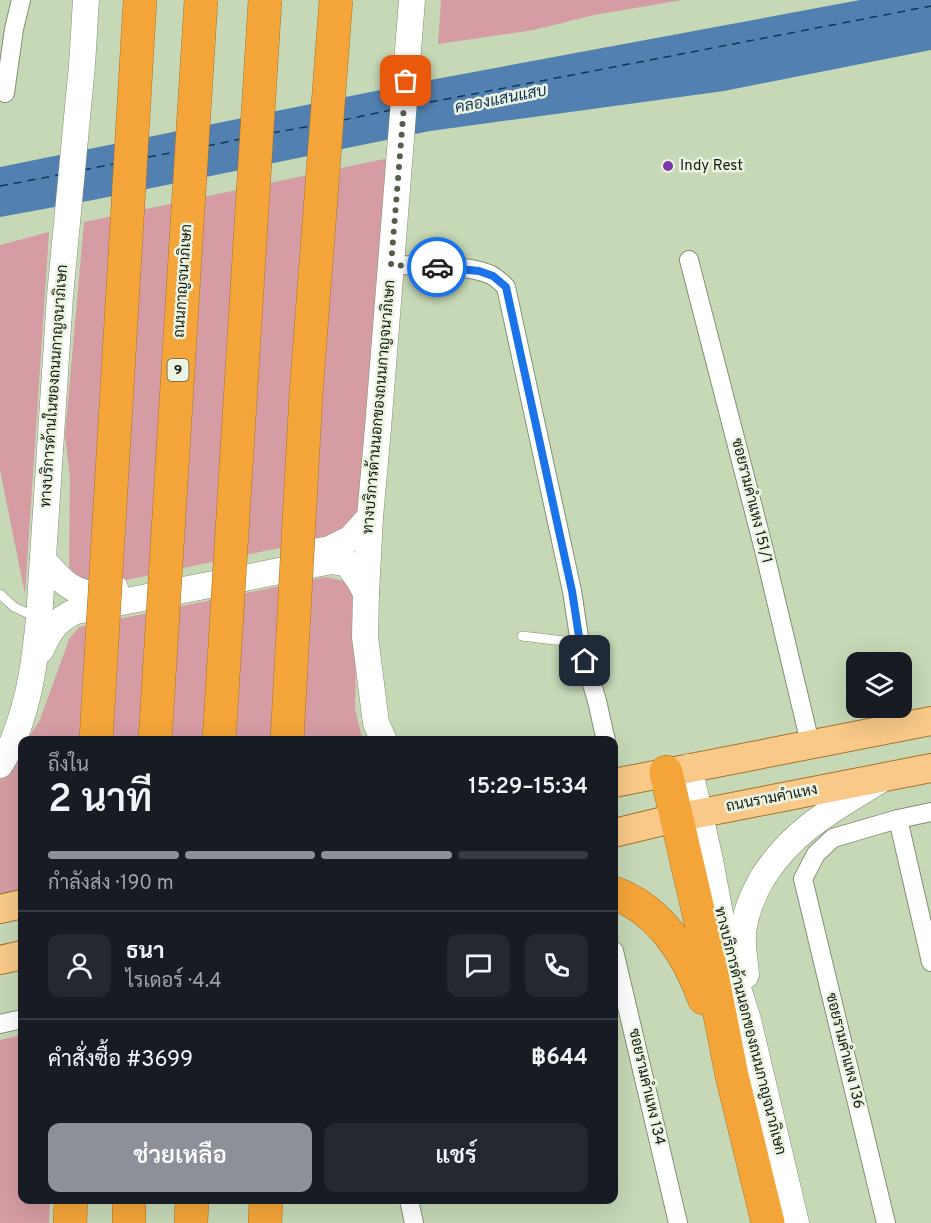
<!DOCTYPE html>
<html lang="th">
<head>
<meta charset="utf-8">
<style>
	:root { --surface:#171b24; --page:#242831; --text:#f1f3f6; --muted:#9ea1a6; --line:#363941; --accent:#8c9099 }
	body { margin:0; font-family:Overpass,Sarabun,sans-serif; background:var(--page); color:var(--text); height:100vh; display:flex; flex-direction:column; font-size:22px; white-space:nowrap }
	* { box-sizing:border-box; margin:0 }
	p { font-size:20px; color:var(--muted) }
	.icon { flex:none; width:33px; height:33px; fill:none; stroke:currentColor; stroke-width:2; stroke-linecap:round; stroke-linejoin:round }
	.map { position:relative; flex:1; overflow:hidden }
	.drawer { position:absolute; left:18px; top:736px; width:600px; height:468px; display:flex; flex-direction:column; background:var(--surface); border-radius:12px; box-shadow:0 6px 24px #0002 }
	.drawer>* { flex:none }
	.tools { position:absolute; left:846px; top:652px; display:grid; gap:12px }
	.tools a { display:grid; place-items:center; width:66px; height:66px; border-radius:12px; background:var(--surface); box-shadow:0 6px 24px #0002; font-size:30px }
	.pin { position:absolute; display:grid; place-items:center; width:51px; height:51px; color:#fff; margin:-26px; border-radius:12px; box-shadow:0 3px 9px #0006 }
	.courier { position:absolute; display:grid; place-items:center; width:60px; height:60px; margin:-30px; border:4px solid #1a73e8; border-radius:50%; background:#fff; color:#222; box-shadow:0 2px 8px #0007 }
	.headline em { font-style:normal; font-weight:600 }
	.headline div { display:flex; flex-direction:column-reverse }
	.headline { display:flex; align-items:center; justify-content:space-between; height:102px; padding:0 30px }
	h1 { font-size:39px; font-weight:600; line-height:45px }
	.bar { display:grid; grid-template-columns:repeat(4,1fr); gap:9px 6px; align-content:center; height:72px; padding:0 30px }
	.bar i { height:8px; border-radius:4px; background:var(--line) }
	.bar .active { background:var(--accent) }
	.bar p { grid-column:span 4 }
	.line { display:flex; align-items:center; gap:15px; padding:0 30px; border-top:2px solid var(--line) }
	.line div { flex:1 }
	.round { display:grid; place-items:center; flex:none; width:63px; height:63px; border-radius:12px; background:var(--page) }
	.primary-button { display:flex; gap:12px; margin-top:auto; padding:12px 30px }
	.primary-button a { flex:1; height:69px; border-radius:12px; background:var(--accent); color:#fff; font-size:24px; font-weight:600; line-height:69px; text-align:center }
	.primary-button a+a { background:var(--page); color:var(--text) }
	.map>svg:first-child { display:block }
</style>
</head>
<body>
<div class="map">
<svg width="931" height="1223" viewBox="0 0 931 1223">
	<rect width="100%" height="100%" fill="#c6d8b6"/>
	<g fill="#d69ca4">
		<polygon points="441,0 682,0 594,15 534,30 438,44"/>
		<polygon points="394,157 362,516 341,535 93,587 77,582 69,569 70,478 65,436 84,222"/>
		<polygon points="49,232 25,594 0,470 0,245"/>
		<polygon points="325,577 344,581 357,603 355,709 363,741 26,741 39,722 65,651 69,639 79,627"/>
		<polygon points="22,747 22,889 0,895 0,780"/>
		<polygon points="22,1035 22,1200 50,1200 49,1223 0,1223 0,1040"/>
	</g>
	<polygon fill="#5281b1" points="860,0 931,0 931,50 724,91 430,131 93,200 0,217 0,167 420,82"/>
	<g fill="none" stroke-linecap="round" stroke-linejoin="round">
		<g stroke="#123557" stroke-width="1.5" stroke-dasharray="8 6" stroke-linecap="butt">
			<polyline points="416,105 931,6"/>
			<polyline points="343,120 391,110"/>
			<polyline points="272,133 311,126"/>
			<polyline points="207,146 241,139"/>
			<polyline points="148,157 176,152"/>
			<polyline points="83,170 114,164"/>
			<polyline points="0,186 58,175"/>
		</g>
		<defs>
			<g id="service">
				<polyline points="0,594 14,607 38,618"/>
				<polyline points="522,636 580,643"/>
			</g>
			<g id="minor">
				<polyline points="5,93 14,29 21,0"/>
				<polyline points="689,260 764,550 810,743"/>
				<path d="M391,265C418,266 469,264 491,275C497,278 502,283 506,287L572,591L580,643L597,701L606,741"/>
				<polyline points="898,819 931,962"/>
				<polyline points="614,951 678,1223"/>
				<polyline points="0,1024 22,1019"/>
				<polyline points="409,1200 414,1223"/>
				<polyline points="886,1223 803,879 816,854 833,838 898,819 931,812"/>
			</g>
			<g id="secondary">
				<polyline points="308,553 330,549 350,539 370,517"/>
				<path d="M43,560C56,574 70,593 91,593C99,593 107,590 115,588"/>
				<path d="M40,651C50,631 54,621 76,611L331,561L347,563L359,580L366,593"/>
				<polyline points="384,741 376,723 365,637 366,593 370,517 378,428 412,0"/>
				<path d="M0,765C5,756 12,746 15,736C30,698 35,659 39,619L60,296L82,65L86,0"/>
				<polyline points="689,767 710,860 728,957 748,1020 796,1223"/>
				<path d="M746,975C745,962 742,947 743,933C745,914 753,894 763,877C793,830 833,809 879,781"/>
			</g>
			<g id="primary">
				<polyline points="614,783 931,721"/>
				<polyline points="614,833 676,818 931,768"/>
				<polyline points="0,909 22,904"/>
				<polyline points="0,960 22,955"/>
			</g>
			<g id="motorway">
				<polyline points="129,187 140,0"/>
				<polyline points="666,772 707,949 732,1076 768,1223"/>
				<path d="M614,893C660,910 688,954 704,998"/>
				<polyline points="70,1223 71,1200"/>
				<polyline points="129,1223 129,1200"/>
				<polyline points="191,1223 192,1200"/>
				<polyline points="265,1223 266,1200"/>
			</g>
		</defs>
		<use href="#service" stroke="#819273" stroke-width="10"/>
		<use href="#minor" stroke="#819273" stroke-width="20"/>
		<use href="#secondary" stroke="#819273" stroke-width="27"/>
		<use href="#primary" stroke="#a6752b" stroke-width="30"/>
		<use href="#motorway" stroke="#a6752b" stroke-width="34"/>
		<use href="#service" stroke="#fff" stroke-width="9"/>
		<use href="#minor" stroke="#fff" stroke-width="18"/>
		<use href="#secondary" stroke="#fff" stroke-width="26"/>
		<use href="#primary" stroke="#f8c988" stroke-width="28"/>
		<use href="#motorway" stroke="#f4a539" stroke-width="33"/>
		<defs>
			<g id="motorway-bridge">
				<polyline points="96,741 129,187"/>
				<polyline points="155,741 201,0"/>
				<polyline points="219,741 265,0"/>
				<polyline points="287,741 306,394 336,0"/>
			</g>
		</defs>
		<use href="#motorway-bridge" stroke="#a6752b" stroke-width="34" stroke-linecap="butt"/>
		<use href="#motorway-bridge" stroke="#f4a539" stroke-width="33"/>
	</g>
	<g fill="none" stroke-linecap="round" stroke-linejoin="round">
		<polyline stroke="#545e4a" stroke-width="6" stroke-dasharray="0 10.8" points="406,81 391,265 437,267"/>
		<polyline stroke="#1a73e8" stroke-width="8" points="437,267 479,271 493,276 506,287 572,591 580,643 585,661"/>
	</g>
	<circle fill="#7f37a9" stroke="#ecf5e4" stroke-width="2" cx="668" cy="166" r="6"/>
	<g text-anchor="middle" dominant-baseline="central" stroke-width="5" stroke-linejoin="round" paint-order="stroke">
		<rect fill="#ecf5e4" stroke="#565d50" stroke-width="1.5" x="167.5" y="359" width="21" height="22" rx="4.5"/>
		<g font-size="14" font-weight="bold" fill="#161c10">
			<text x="178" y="370">9</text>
		</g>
		<g font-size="15" fill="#161c10" stroke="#ecf5e4" text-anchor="start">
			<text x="680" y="166">Indy Rest</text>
		</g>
		<g font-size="15" fill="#161c10" stroke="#ecf5e4">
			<text transform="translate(184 281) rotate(-86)">ถนนกาญจนาภิเษก</text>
			<text transform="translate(55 386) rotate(-86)">ทางบริการด้านในของถนนกาญจนาภิเษก</text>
			<text transform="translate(380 407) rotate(-85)">ทางบริการด้านนอกของถนนกาญจนาภิเษก</text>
			<text transform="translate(751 501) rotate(76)">ซอยรามคำแหง 151/1</text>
			<text transform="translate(772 799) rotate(-11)">ถนนรามคำแหง</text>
			<text transform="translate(749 1031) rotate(76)">ทางบริการด้านนอกของถนนกาญจนาภิเษก</text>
			<text transform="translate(844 1051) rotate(76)">ซอยรามคำแหง 136</text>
			<text transform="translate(646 1087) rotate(77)">ซอยรามคำแหง 134</text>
		</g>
		<g font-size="16" font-style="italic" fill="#123557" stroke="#ecf5e4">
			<text transform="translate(501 100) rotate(-11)">คลองแสนแสบ</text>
		</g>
	</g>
</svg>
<div class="tools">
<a><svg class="icon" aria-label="layers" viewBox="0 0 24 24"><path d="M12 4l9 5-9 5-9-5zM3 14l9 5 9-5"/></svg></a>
</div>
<div class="pin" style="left:406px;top:81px;background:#ea580c"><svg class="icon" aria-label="bag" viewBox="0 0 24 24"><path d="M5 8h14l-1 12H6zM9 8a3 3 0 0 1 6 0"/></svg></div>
<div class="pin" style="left:585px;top:661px;background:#1f2937"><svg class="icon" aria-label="home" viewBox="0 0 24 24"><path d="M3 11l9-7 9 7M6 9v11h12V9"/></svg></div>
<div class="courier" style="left:437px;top:267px"><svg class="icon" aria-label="car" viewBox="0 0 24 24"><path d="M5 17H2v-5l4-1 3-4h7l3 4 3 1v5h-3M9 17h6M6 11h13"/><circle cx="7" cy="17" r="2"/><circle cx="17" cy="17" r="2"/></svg></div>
<section class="drawer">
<div class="headline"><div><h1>2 นาที</h1><p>ถึงใน</p></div><em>15:29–15:34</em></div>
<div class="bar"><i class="active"></i><i class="active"></i><i class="active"></i><i></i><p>กำลังส่ง · 190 m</p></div>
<div class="line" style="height:108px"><a class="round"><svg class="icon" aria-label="person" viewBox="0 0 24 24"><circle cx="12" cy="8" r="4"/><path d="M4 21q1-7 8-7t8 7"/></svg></a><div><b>ธนา</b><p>ไรเดอร์ · 4.4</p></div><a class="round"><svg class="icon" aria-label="chat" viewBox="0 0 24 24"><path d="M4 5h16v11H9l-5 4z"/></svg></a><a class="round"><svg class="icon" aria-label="phone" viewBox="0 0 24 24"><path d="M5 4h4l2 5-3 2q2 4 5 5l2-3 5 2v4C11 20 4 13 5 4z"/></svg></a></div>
<div class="line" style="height:78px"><div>คำสั่งซื้อ #3699</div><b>฿644</b></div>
<div class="primary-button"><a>ช่วยเหลือ</a><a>แชร์</a></div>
</section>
</div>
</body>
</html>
